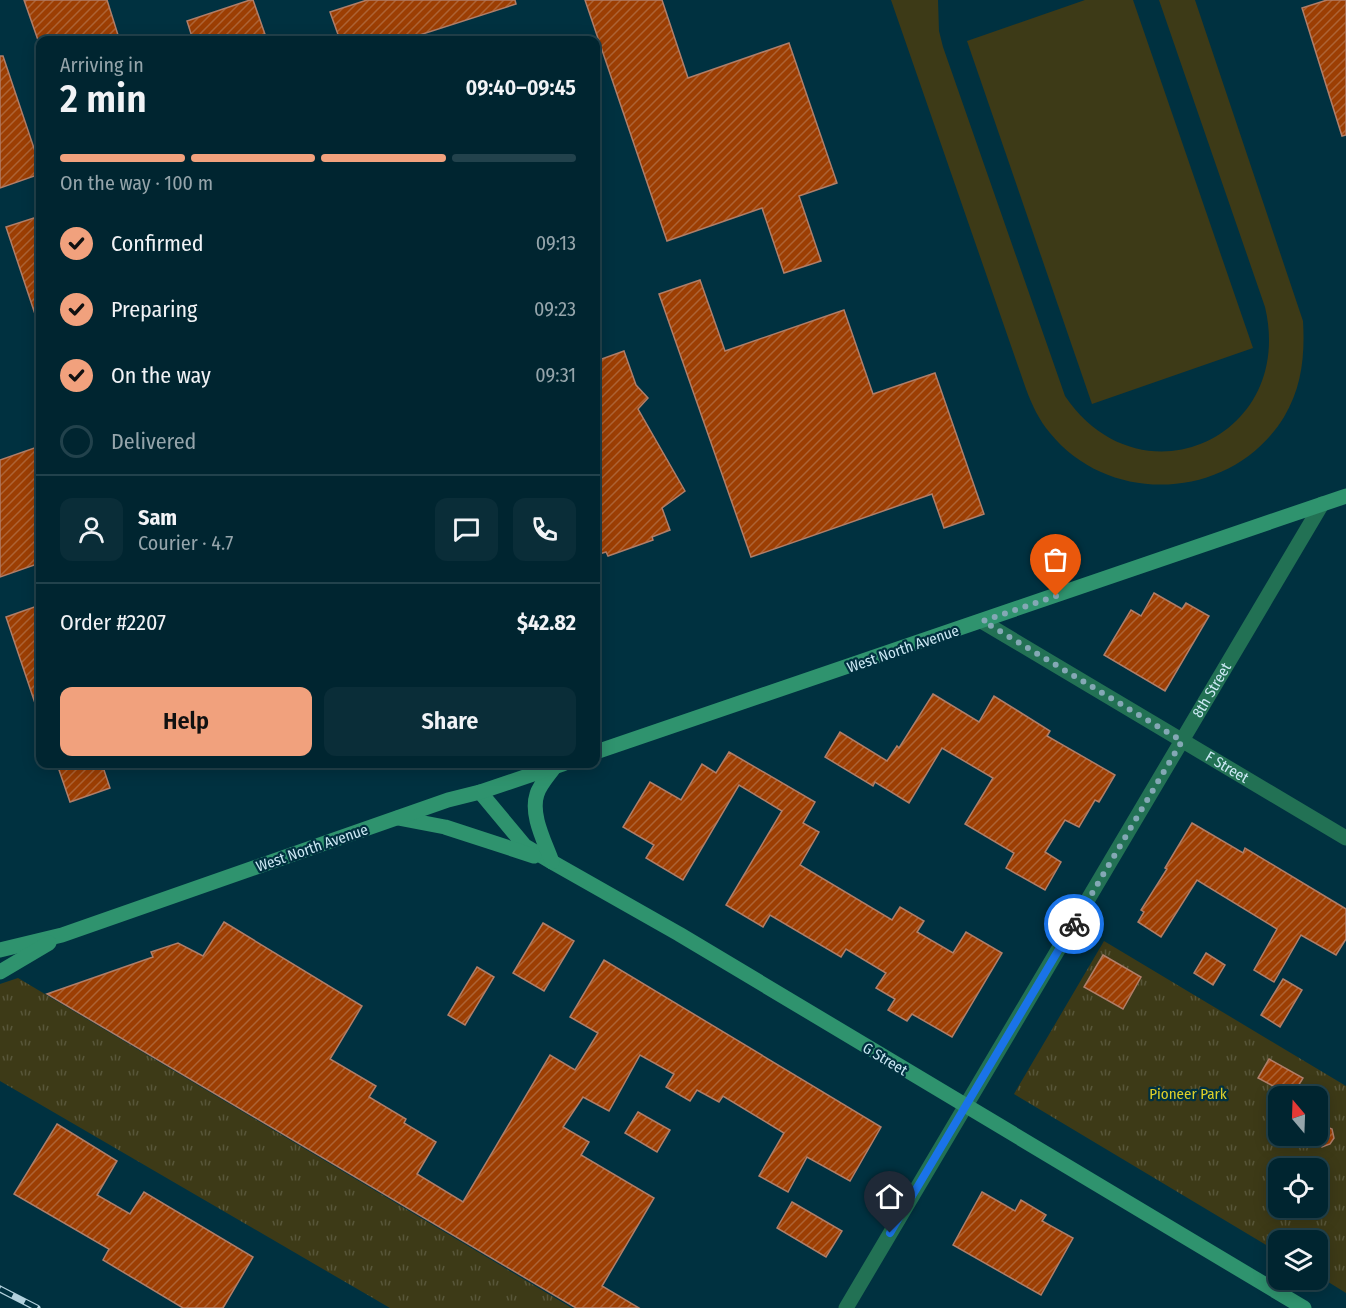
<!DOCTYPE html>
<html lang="en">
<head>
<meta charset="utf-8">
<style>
	:root { --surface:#002530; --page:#0a2d38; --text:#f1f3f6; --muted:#95a5ab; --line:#22424c; --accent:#f1a17d }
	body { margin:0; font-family:"Fira Sans Condensed",sans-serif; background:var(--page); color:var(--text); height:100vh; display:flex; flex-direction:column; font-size:22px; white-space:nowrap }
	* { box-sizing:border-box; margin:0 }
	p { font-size:20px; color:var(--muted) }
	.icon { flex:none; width:33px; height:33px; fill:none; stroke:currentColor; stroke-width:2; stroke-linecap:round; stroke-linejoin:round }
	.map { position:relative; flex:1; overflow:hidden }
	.sheet { position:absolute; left:36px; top:36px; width:564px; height:732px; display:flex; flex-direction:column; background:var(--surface); border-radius:12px; box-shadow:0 3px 15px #0003,0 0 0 2px var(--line) }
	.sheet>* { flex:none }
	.needle { width:39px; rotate:341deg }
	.controls { position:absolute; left:1268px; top:1086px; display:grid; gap:12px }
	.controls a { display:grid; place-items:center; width:60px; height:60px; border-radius:12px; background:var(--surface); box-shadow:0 3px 15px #0003,0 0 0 2px var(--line); font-size:30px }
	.pin { position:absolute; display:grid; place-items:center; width:51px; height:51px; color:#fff; margin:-62px -26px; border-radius:50% 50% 50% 0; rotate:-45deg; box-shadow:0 0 6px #0007 }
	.pin .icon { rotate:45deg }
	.courier { position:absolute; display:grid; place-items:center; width:60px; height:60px; margin:-30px; border:4px solid #1a73e8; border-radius:50%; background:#fff; color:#222; box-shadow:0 2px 8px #0007 }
	.head em { font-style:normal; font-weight:600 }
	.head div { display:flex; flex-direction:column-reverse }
	.head { display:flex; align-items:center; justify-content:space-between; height:102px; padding:0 24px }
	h1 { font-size:39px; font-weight:600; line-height:45px }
	.bar { display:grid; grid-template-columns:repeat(4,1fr); gap:9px 6px; align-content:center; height:72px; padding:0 24px }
	.bar i { height:8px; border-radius:4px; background:var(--line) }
	.bar .on { background:var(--accent) }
	.bar p { grid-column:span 4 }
	.line { display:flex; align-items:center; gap:15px; padding:0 24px; border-top:2px solid var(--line) }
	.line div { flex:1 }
	.round { display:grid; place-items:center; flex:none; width:63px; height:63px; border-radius:12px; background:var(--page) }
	ol { padding:0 24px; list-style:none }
	li { display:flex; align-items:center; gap:18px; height:66px }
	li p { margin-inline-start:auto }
	li .icon { padding:6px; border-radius:50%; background:var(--accent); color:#111; stroke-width:4 }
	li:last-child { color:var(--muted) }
	li i { width:33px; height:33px; border:3px solid var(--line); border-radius:50% }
	.cta { display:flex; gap:12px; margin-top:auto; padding:12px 24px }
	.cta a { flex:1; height:69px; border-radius:12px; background:var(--accent); color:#111; font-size:24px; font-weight:600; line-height:69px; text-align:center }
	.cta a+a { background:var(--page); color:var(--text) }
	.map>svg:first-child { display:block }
</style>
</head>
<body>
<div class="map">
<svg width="1346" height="1308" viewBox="0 0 1346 1308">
	<defs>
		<pattern id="grass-tufts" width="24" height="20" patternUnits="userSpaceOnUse" patternTransform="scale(1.5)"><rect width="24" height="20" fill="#3d3a17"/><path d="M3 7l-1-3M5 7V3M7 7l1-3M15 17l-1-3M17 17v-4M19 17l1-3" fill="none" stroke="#585639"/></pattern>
		<pattern id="building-hatch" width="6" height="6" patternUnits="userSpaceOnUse" patternTransform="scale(1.5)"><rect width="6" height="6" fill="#9c3e03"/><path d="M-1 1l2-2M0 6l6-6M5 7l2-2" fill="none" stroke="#ad6335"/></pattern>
	</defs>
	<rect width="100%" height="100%" fill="#003140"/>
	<g fill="url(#grass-tufts)" fill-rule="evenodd">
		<path d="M1104,941L1346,1086V1293L1317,1275V1240H1278V1252L1014,1094ZM1278,1096H1317V1136H1278ZM1278,1168H1317V1208H1278Z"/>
		<polygon points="18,978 572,1308 390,1308 0,1081 0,984"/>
	</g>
	<g fill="#3d3a17">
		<path d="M891,0H938L939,31L943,47L1065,396C1140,507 1296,438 1265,307L1159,0H1195L1303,321C1305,355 1302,387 1284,417C1233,500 1111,508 1050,433C1039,420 1032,405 1026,389Z"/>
		<polygon points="1085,0 1133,0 1253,348 1092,404 967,41"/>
	</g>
	<g fill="url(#building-hatch)" stroke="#b07e69" stroke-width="1.5">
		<polygon points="24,0 107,0 118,35 101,40 38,40"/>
		<polygon points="250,0 253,0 267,40 193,40 187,21"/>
		<polygon points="367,0 515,0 516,4 404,40 340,40 330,12"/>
		<polygon points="585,0 662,0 688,78 789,43 837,183 799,196 821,261 784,273 762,208 667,241"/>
		<polygon points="1327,0 1346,0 1346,135 1342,136 1302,8"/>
		<polygon points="0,56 3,56 40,166 40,174 0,188"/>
		<polygon points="40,216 40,319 37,320 6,227"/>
		<polygon points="700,280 725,351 844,310 873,394 935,373 984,514 944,528 932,494 751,557 659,294"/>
		<polygon points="624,351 636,385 648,398 638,409 685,491 662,508 670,530 652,537 653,540 608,556 606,552 596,555 596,361"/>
		<polygon points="40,446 40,563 0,577 0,460"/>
		<polygon points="1154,593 1182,609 1186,603 1209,616 1165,691 1104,655 1131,610 1141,616"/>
		<polygon points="40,605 40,708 37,709 6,617"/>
		<polygon points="933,694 979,722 994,696 1050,731 1047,736 1115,775 1099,802 1095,800 1079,827 1065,820 1045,852 1061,862 1045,890 1006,868 1014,853 965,824 993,778 942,748 909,803 875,782 873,786 825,757 840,732 887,761 897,746 899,748"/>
		<polygon points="729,752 815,802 803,823 819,832 800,865 892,920 900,907 924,921 917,932 953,953 966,932 1002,953 952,1037 912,1014 907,1021 888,1010 895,999 876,988 886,973 846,949 841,957 770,915 763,927 726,905 782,811 739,785 683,880 646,858 654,845 623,827 650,782 681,800 702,764 716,773"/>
		<polygon points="57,764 102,764 110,788 70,802"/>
		<polygon points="1192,823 1243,853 1245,848 1346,909 1346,939 1336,955 1301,935 1274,982 1254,970 1277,929 1197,880 1161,937 1138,922 1144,912 1141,910 1167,869 1165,868"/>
		<polygon points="224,922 362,1006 330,1059 376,1086 369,1097 406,1119 404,1123 436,1142 417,1174 463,1202 550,1055 575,1070 598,1033 570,1017 604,960 881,1127 850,1181 807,1157 788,1192 759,1176 784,1133 723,1096 719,1102 697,1090 690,1101 666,1087 674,1074 640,1055 609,1111 583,1097 563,1127 589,1142 581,1155 654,1198 602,1286 639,1308 576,1308 47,994 153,957 151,952 178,943 203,956"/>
		<polygon points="543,923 574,941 544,991 513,973"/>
		<polygon points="1206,953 1225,965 1213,985 1194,973"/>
		<polygon points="1103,955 1141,977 1123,1009 1084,987"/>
		<polygon points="477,967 494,977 465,1025 448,1015"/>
		<polygon points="1283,979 1302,990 1280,1027 1261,1015"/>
		<polygon points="1269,1059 1303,1078 1292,1096 1258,1078"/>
		<polygon points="638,1112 670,1130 657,1152 625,1133"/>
		<polygon points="57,1124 117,1161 97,1195 130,1214 144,1192 253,1257 223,1308 183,1308 103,1260 109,1249 14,1194"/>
		<polygon points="1324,1126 1332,1129 1334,1138 1330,1144 1322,1147 1314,1142 1312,1136 1317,1136 1317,1128"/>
		<polygon points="982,1192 1015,1211 1021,1200 1046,1215 1042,1221 1073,1238 1041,1295 953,1245"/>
		<polygon points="792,1202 842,1231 826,1257 777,1228"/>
	</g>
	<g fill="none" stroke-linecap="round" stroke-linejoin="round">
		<g stroke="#227154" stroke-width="15">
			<path id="s1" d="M983,622L1346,838"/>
			<path id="s2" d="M846,1308L1322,504"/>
		</g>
		<g stroke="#2f936e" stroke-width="15">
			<polyline points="596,752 1346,496"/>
			<polyline points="480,792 525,846 552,862 679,934 1304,1308"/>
			<polyline points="398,818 445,827 534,856"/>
			<path d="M552,862C545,842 530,815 537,794C540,784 550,774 555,766"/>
			<polyline points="0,950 62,935 448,800 480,792 563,764"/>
			<polyline points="0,972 49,943"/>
		</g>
		<defs>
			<polyline id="rail" points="0,1289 37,1308"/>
		</defs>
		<use href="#rail" stroke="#b2d1dd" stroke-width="7"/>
		<use href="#rail" stroke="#003140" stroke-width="4.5" stroke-dasharray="14" stroke-linecap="butt"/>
	</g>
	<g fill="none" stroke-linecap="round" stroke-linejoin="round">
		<polyline stroke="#84a8b5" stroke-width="6" stroke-dasharray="0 10.8" points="1056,596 983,621 1182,741 1074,924"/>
		<polyline stroke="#1a73e8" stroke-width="8" points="890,1233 1074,924"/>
	</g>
	<g text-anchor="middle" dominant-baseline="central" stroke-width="4.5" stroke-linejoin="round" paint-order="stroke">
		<g font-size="15" fill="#cbe8f4" stroke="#003140">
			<text transform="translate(903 649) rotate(-19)">West North Avenue</text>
			<text stroke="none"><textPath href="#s2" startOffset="718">8th Street</textPath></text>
			<text stroke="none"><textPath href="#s1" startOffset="284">F Street</textPath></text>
			<text transform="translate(312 848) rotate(-19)">West North Avenue</text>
			<text transform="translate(885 1059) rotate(31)">G Street</text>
		</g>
		<g font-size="15" fill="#ddcf29" stroke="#003140">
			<text x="1188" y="1094">Pioneer Park</text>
		</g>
	</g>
</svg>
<div class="controls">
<a><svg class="needle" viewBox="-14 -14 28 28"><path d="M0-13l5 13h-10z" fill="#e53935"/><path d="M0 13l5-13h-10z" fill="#95a5ab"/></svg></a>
<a><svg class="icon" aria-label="locate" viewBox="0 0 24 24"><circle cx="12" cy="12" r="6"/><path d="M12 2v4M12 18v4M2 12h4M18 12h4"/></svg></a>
<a><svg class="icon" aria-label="layers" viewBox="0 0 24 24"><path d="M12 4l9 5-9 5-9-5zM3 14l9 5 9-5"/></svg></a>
</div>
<div class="pin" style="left:1056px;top:596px;background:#ea580c"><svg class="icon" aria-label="bag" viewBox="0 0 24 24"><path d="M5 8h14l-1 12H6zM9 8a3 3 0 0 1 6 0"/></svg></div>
<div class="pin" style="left:890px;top:1233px;background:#1f2937"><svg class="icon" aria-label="home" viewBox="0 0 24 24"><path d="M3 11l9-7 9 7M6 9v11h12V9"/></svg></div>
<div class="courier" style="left:1074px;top:924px"><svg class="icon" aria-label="bike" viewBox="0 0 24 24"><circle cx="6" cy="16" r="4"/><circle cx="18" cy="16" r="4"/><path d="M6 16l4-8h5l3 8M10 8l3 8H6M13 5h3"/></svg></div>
<section class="sheet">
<div class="head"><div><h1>2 min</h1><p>Arriving in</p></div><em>09:40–09:45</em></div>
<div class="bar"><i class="on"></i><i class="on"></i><i class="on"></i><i></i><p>On the way · 100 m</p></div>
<ol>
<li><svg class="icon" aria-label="check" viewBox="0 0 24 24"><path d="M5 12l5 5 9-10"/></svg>Confirmed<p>09:13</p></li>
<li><svg class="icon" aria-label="check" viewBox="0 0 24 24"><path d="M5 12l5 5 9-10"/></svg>Preparing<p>09:23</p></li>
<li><svg class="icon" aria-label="check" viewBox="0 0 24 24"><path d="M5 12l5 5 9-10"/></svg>On the way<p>09:31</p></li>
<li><i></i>Delivered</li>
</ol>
<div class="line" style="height:108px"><a class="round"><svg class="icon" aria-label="person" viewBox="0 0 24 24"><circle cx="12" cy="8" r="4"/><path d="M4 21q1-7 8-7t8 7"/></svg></a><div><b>Sam</b><p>Courier · 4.7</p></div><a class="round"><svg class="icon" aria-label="chat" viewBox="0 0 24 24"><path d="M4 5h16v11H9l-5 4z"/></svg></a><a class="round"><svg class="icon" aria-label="phone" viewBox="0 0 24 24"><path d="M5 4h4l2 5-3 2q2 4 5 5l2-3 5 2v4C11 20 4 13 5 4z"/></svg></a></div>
<div class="line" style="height:78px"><div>Order #2207</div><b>$42.82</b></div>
<div class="cta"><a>Help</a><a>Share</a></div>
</section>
</div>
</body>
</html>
